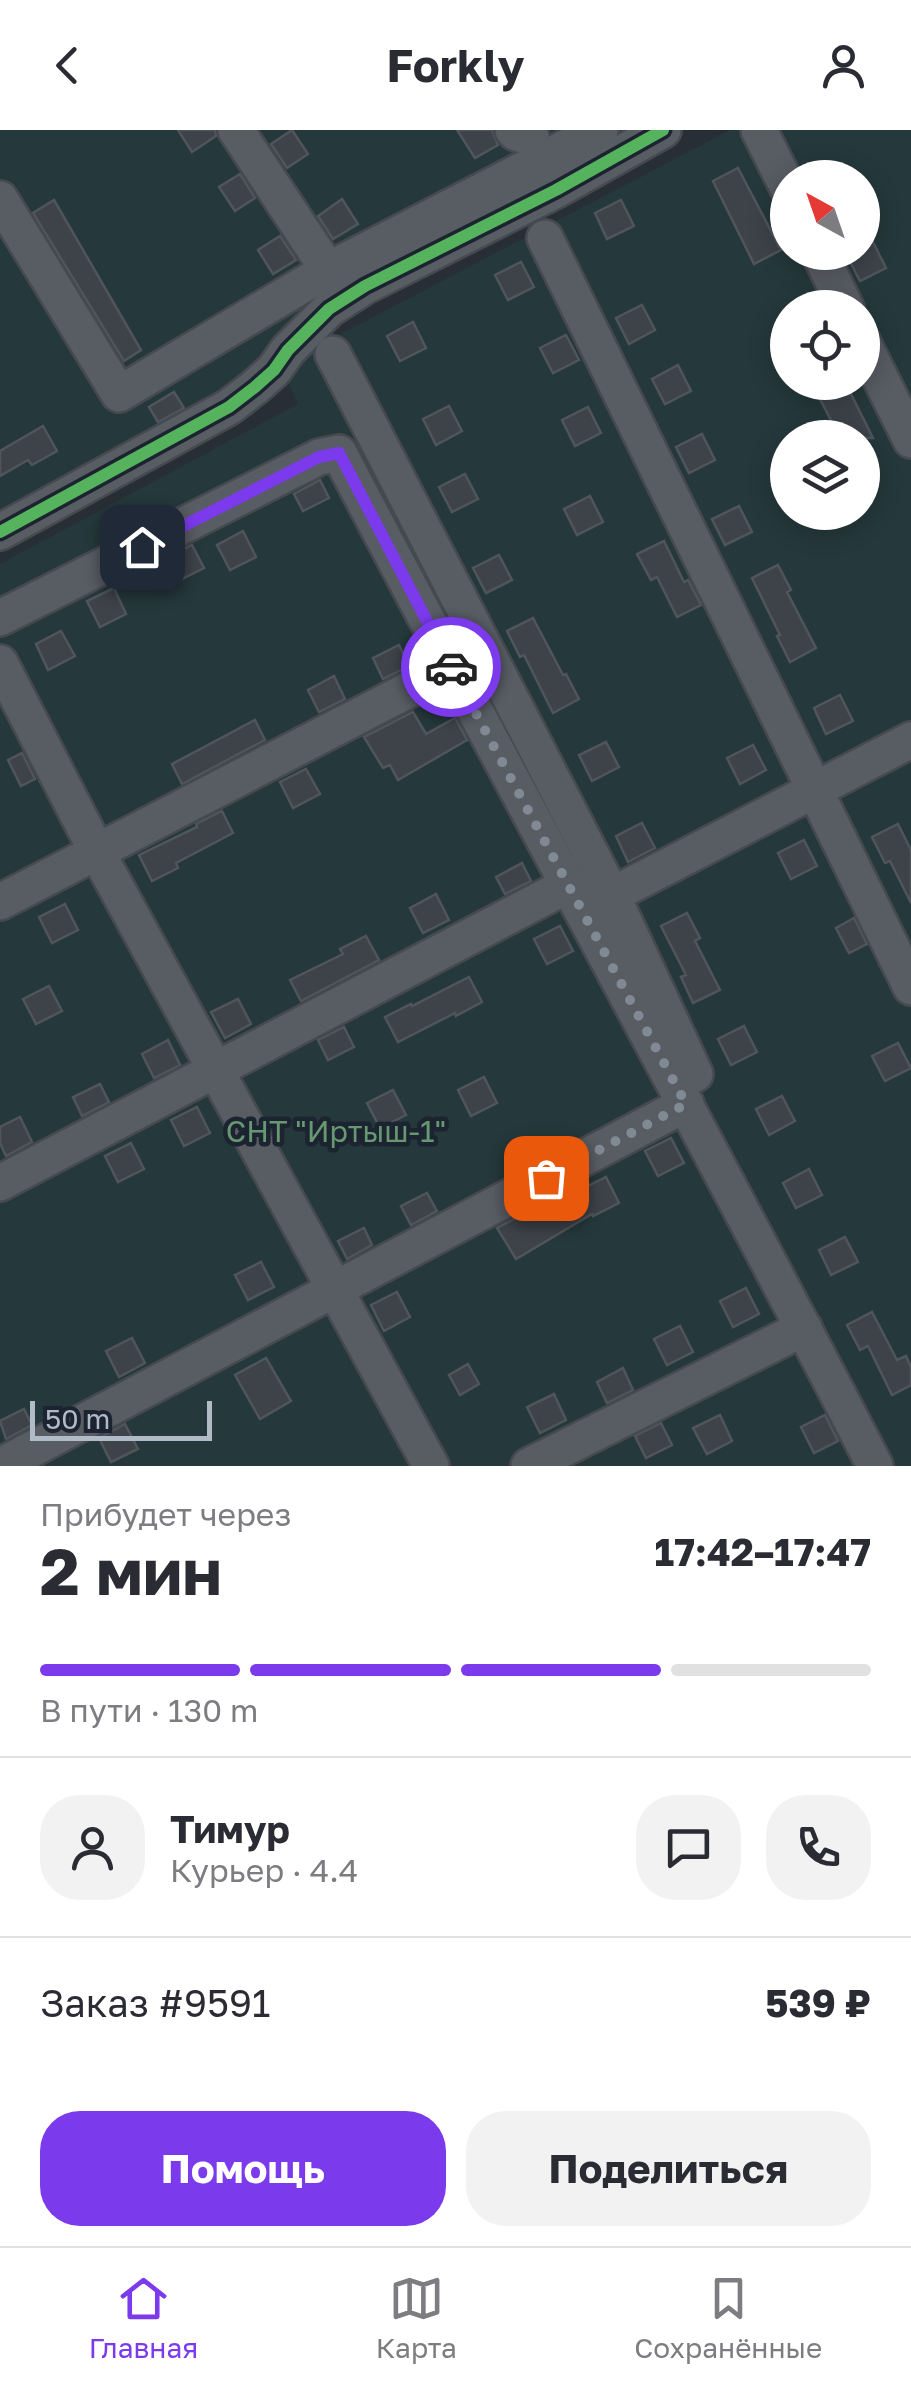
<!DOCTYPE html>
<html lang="ru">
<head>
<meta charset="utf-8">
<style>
	:root { --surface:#fff; --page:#f2f2f3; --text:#2b2b33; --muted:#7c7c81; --line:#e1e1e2; --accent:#7c3aed }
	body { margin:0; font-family:"Golos Text",sans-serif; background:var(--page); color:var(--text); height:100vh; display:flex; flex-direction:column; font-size:38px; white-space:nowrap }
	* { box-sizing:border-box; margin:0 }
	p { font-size:32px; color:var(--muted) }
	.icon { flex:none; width:55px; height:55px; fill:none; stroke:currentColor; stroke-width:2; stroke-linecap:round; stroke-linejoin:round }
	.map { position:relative; height:1336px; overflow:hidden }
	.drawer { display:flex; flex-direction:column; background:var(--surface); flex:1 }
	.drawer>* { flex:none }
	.needle { width:65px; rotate:320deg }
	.fabs { position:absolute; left:770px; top:30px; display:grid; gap:20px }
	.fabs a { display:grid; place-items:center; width:110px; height:110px; border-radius:50%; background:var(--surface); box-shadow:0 5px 25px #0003; font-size:50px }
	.scale { position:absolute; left:30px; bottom:25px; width:182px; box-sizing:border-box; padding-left:10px; border:5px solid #b1bac7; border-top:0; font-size:28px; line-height:35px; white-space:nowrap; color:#b1bac7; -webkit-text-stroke:8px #1b2430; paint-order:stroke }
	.pin { position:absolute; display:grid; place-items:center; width:85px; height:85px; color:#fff; margin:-42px; border-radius:20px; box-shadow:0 5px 15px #0006 }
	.courier { position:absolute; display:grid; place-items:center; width:100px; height:100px; margin:-50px; border:8px solid #7c3aed; border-radius:50%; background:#fff; color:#222; box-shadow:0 2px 12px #0007 }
	.headline em { font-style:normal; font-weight:700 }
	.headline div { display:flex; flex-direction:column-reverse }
	.headline { display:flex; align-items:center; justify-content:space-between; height:170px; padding:0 40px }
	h1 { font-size:65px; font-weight:700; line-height:75px }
	.bar { display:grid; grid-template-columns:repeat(4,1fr); gap:15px 10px; align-content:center; height:120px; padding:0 40px }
	.bar i { height:12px; border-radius:8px; background:var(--line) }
	.bar .selected { background:var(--accent) }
	.bar p { grid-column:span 4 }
	.line { display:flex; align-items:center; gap:25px; padding:0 40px; border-top:2px solid var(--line) }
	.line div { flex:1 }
	.round { display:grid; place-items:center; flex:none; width:105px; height:105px; border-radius:40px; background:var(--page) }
	.primary-button { display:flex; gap:20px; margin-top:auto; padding:20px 40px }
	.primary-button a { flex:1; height:115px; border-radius:40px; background:var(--accent); color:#fff; font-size:40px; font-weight:700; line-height:115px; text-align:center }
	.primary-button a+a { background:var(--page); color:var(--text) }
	header { display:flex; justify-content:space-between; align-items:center; height:130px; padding:0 40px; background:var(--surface); font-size:45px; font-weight:700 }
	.dock { display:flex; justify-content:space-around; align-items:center; height:140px; border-top:2px solid var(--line); background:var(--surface); font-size:28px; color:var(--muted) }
	.dock a { display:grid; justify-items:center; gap:5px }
	.dock .selected { color:var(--accent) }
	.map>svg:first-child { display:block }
</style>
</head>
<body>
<header><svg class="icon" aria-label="back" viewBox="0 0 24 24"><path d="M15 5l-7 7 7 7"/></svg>Forkly<svg class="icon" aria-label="person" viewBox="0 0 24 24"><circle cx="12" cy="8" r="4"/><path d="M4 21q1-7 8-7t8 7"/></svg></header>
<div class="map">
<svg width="911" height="1336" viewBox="0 0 911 1336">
	<rect width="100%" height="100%" fill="#282e35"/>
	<g fill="#25383b" fill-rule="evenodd">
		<polygon points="0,0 640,0 262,238 0,392"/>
		<path d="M730,0H911V1336H0V434L298,274L286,248L302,231L335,207ZM788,48H862V122H788ZM788,178H862V252H788ZM788,308H862V382H788Z"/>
	</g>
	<g fill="#3d4349" stroke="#50555d" stroke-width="2.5">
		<polygon points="178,0 215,0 216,6 192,22"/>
		<polygon points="292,0 308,24 287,38 271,14"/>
		<polygon points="457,0 492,0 498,15 475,28"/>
		<polygon points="738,38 781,120 754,134 713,51"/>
		<polygon points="240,44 255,68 235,81 219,57"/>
		<polygon points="342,69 358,94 333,109 318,86"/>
		<polygon points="54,70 141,220 124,231 33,83"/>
		<polygon points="621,70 634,96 607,109 595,83"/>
		<polygon points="280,106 296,130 273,144 258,120"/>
		<polygon points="873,112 886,138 860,151 847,126 854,122 862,122 862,118"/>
		<polygon points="521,132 534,157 508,170 495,145"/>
		<polygon points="642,175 655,200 629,214 616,188"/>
		<polygon points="413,192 426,218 400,231 387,206"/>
		<polygon points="566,205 579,230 553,243 540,218"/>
		<polygon points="678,235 691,261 665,274 652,249"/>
		<polygon points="846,254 873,308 840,308 819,267"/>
		<polygon points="174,262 184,278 158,292 149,277"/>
		<polygon points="449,276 462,301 436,315 423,289"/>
		<polygon points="588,277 601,303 575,316 562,290"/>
		<polygon points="43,296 57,321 32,335 28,330 0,346 0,321"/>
		<polygon points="702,304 715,330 689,343 676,317"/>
		<polygon points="465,344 478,369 452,382 439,357"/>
		<polygon points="320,350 329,368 303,381 294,364"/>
		<polygon points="590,366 603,392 577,405 564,379"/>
		<polygon points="739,376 752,402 725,415 712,389"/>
		<polygon points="243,401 256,427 230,440 217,415"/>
		<polygon points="664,411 684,452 688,450 701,475 677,487 657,447 651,450 637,424"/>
		<polygon points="192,415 204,438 178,451 166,428"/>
		<polygon points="499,425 512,450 486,463 473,438"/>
		<polygon points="778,435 791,460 787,462 816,518 790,532 777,506 780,505 752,448"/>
		<polygon points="114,458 126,484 100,497 87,471"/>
		<polygon points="533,488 563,545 566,544 579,569 553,583 524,525 520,527 507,501"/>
		<polygon points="61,501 75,526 48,540 36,514"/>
		<polygon points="399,515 409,536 383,549 373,528"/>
		<polygon points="334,546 345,569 319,582 308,560"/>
		<polygon points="840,565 853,591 826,604 814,578"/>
		<polygon points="413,582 426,604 455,588 467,610 398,650 390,635 383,638 364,607"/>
		<polygon points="255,590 265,610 182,654 172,634"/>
		<polygon points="606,612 619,637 592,651 579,625"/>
		<polygon points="753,615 766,640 740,654 727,628"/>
		<polygon points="22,623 35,649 21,656 8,630"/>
		<polygon points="306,639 320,664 293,678 280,652"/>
		<polygon points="222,681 233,703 176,733 178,738 152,751 139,725 197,697 196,694"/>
		<polygon points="642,693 655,718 628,732 616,706"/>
		<polygon points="898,694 911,720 911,773 890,731 885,733 872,707"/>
		<polygon points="804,710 817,736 791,749 778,723"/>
		<polygon points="522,733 531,751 505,764 496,747"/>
		<polygon points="436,764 449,790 423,803 410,778"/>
		<polygon points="65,774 78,800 52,813 39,787"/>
		<polygon points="687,783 700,808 695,811 720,860 693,873 681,847 686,845 661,796"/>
		<polygon points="854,788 867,814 849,823 836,798"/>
		<polygon points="560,796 573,821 547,834 534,809"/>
		<polygon points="366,806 379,830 301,871 290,850 343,824 340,819"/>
		<polygon points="469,847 482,872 456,886 455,883 398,912 385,887 411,874 412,876"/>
		<polygon points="49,856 62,881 36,894 23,869"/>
		<polygon points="238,869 251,894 225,908 211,882"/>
		<polygon points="744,896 757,922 731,935 718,909"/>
		<polygon points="344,897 354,917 328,930 318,910"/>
		<polygon points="168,910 180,935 154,948 142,924"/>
		<polygon points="898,913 911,938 885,951 872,926"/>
		<polygon points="484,947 497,973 471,986 458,960"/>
		<polygon points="100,954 109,972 82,986 73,967"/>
		<polygon points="393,960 406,985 380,998 367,973"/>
		<polygon points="782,966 795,991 769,1005 756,979"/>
		<polygon points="197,977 210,1003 184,1016 171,990"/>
		<polygon points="20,987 32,1012 6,1026 0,1013 0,997"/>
		<polygon points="671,1008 684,1033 658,1046 645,1021"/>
		<polygon points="131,1013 144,1039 118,1052 105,1026"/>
		<polygon points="809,1039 822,1065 796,1078 783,1053"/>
		<polygon points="606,1047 619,1073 593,1086 592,1084 516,1129 497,1098 548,1071 550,1075"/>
		<polygon points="427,1063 437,1081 411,1095 401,1076"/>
		<polygon points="364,1098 372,1115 347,1129 338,1111"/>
		<polygon points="845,1107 858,1132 831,1145 819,1120"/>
		<polygon points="261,1132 274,1157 248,1170 235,1145"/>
		<polygon points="746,1158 759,1184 733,1197 720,1171"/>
		<polygon points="397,1162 410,1187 384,1201 371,1175"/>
		<polygon points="872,1182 897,1230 906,1226 911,1237 911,1255 892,1265 868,1216 860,1220 847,1195"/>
		<polygon points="680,1196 693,1222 667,1235 654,1209"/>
		<polygon points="132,1208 145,1233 119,1247 106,1221"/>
		<polygon points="266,1228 291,1271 260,1289 235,1245"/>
		<polygon points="468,1234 479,1254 460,1265 449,1245"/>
		<polygon points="623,1238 633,1260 607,1273 597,1252"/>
		<polygon points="554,1264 566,1290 540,1303 527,1277"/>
		<polygon points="24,1279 32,1295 6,1309 0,1291"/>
		<polygon points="720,1285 732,1311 707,1324 693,1298"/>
		<polygon points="825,1285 838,1311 814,1323 801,1297"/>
		<polygon points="661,1293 672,1315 646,1328 635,1306"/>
		<polygon points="125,1294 138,1319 111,1332 99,1308"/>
	</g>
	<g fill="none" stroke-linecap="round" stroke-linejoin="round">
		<defs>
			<g id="minor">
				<polyline points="236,0 328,140"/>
				<polyline points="513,0 516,3 531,7"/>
				<polyline points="759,0 788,58"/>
				<polyline points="0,69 119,264 328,140 600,0"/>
				<polyline points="545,108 911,857"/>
				<polyline points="819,122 846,178"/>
				<polyline points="862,211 911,310"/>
				<polyline points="333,224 612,765 695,944"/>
				<polyline points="0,402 229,277 255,257 274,240 288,220 329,179 365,156 556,60 663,0"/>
				<path d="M0,488L319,327L339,323C516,662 700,996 875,1336"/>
				<polyline points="0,533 97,722 431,1336"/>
				<polyline points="612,765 911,610"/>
				<polyline points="0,772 451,538"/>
				<polyline points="0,1053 568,755"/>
				<polyline points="0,1336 686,974"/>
				<polyline points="529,1336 804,1198"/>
			</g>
		</defs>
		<use href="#minor" stroke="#464a50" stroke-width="40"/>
		<use href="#minor" stroke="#585c63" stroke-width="35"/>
		<defs>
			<polyline id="cycleway" points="0,402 229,277 255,257 274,240 288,220 329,179 365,156 556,60 663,0"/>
		</defs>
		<use href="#cycleway" stroke="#1b2430" stroke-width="19"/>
		<use href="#cycleway" stroke="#56b35d" stroke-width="12"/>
	</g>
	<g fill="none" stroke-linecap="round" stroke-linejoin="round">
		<polyline stroke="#818994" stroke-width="10" stroke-dasharray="0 18" points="451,537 686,974 546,1048"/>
		<polyline stroke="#7c3aed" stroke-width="12" points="142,417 319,327 339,323 451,537"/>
	</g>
	<g text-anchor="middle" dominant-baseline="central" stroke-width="9" stroke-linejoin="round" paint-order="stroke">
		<g font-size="30" fill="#689871" stroke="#1b2430">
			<text x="336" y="1001">СНТ "Иртыш-1"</text>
		</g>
	</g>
</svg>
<div class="fabs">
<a><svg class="needle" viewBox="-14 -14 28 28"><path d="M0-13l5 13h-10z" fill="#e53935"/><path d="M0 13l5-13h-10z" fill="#7c7c81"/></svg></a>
<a><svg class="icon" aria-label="locate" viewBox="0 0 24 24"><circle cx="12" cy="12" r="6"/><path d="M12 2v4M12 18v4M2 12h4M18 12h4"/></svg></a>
<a><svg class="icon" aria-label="layers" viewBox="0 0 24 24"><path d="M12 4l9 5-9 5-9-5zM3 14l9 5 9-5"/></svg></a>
</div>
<div class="scale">50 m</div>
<div class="pin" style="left:546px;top:1048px;background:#ea580c"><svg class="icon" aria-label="bag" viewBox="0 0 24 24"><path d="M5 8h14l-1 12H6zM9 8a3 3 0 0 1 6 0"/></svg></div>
<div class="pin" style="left:142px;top:417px;background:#1f2937"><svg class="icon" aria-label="home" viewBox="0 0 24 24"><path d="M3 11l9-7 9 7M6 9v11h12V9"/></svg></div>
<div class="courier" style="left:451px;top:537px"><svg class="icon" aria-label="car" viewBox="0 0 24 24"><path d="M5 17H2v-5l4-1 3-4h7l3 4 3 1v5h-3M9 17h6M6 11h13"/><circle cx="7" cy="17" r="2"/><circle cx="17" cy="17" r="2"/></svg></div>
</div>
<section class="drawer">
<div class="headline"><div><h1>2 мин</h1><p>Прибудет через</p></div><em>17:42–17:47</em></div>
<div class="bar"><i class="selected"></i><i class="selected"></i><i class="selected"></i><i></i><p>В пути · 130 m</p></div>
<div class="line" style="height:180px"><a class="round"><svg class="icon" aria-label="person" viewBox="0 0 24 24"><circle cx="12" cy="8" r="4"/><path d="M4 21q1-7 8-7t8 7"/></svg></a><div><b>Тимур</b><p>Курьер · 4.4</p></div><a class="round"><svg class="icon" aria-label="chat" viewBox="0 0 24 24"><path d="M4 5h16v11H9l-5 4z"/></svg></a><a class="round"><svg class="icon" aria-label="phone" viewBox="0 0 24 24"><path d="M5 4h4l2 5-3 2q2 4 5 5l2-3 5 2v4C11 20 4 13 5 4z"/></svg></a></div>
<div class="line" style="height:130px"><div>Заказ #9591</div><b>539 ₽</b></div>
<div class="primary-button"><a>Помощь</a><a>Поделиться</a></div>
</section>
<nav class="dock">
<a class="selected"><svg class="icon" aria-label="home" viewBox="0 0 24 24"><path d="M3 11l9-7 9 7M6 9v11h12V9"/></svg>Главная</a>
<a><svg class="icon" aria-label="map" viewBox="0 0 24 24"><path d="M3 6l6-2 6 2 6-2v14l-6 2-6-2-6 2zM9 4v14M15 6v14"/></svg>Карта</a>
<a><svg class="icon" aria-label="saved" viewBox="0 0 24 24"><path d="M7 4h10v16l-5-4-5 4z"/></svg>Сохранённые</a>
</nav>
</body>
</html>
